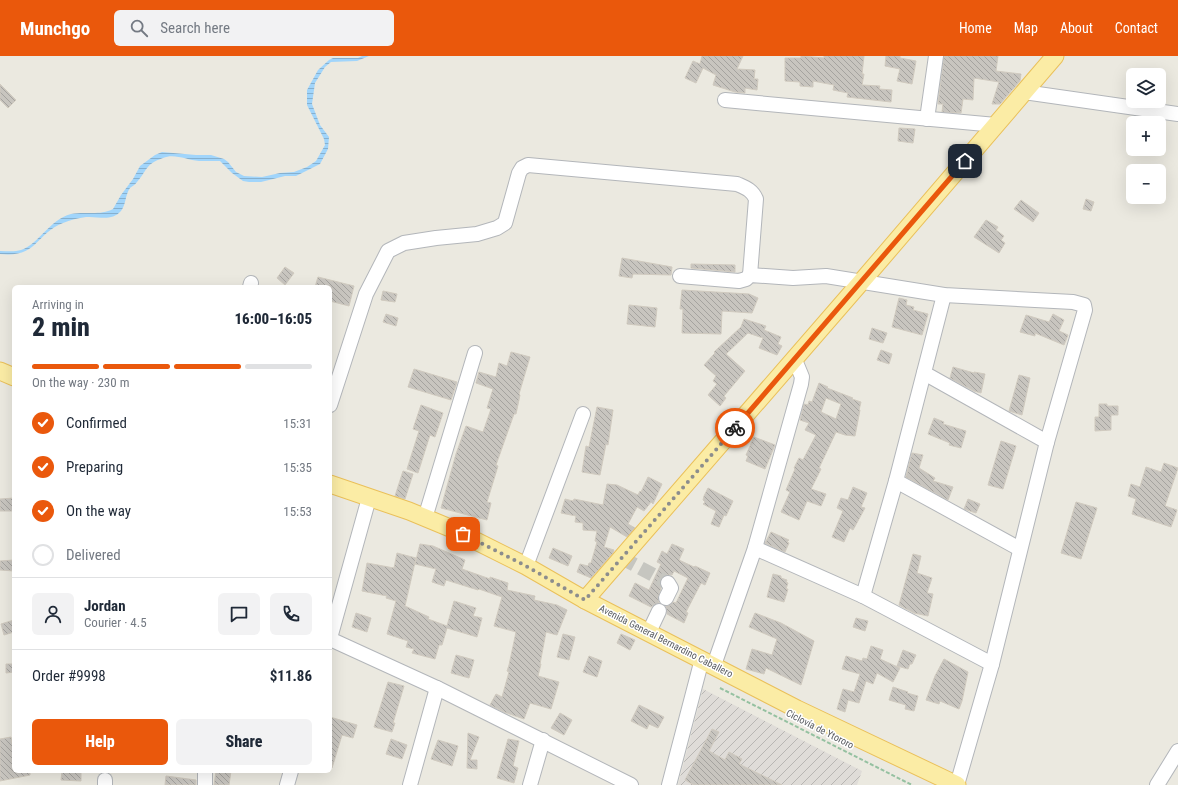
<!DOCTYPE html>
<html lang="en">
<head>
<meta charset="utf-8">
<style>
	:root { --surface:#fff; --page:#f2f2f3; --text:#1f2937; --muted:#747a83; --line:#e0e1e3; --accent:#ea580c }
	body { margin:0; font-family:"Roboto Condensed",sans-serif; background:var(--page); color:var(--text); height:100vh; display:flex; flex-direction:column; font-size:15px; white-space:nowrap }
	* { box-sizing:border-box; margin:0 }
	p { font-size:13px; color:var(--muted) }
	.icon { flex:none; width:22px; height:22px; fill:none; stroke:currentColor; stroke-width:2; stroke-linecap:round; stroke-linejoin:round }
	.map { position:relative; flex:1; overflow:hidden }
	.sheet { position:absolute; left:12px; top:229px; width:320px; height:488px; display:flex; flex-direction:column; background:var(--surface); border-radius:6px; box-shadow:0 4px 16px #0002 }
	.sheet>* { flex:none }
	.controls { position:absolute; left:1126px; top:12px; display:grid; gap:8px }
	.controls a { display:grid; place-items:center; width:40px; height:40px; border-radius:6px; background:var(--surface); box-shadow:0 4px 16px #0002; font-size:20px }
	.pin { position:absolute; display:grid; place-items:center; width:34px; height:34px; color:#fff; margin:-17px; border-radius:8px; box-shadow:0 2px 6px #0006 }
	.courier { position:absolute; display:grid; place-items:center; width:40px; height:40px; margin:-20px; border:3px solid #ea580c; border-radius:50%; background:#fff; color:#222; box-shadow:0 1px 5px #0007 }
	.summary em { font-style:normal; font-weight:800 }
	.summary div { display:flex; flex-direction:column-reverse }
	.summary { display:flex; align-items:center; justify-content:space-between; height:68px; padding:0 20px }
	h1 { font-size:26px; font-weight:800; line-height:30px }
	.bar { display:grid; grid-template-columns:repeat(4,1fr); gap:6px 4px; align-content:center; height:48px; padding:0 20px }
	.bar i { height:5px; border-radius:3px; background:var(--line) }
	.bar .selected { background:var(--accent) }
	.bar p { grid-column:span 4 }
	.line { display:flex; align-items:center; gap:10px; padding:0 20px; border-top:1px solid var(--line) }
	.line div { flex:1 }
	.round { display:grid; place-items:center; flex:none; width:42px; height:42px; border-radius:6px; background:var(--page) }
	ol { padding:0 20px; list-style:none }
	li { display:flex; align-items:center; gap:12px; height:44px }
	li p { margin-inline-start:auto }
	li .icon { padding:4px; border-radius:50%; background:var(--accent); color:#fff; stroke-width:4 }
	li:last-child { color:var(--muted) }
	li i { width:22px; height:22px; border:2px solid var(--line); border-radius:50% }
	.primary-button { display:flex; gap:8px; margin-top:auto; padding:8px 20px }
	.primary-button a { flex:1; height:46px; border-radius:6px; background:var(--accent); color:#fff; font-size:16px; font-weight:800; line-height:46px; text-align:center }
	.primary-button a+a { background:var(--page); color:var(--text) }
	header { display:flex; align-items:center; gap:24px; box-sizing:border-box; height:56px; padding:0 20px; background:var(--accent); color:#fff }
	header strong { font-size:19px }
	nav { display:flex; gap:22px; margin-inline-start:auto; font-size:14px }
	.search { width:280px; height:36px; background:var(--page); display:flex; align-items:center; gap:10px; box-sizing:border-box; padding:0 14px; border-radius:6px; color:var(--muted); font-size:15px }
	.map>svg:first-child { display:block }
</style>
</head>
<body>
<header>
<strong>Munchgo</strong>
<div class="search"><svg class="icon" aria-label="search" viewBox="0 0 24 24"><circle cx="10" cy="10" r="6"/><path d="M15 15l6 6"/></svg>Search here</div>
<nav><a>Home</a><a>Map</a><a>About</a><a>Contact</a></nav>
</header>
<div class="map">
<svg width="1178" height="729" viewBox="0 0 1178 729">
	<defs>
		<pattern id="industrial-furrows" width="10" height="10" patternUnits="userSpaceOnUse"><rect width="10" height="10" fill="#dfdcd8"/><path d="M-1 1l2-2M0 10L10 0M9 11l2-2" fill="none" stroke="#b8b6b3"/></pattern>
		<pattern id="water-rules" width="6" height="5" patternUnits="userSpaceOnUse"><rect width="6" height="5" fill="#a1d5fb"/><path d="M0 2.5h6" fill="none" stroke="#86b0cf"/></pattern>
		<pattern id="building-back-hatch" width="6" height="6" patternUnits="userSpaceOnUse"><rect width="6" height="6" fill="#c8c5bf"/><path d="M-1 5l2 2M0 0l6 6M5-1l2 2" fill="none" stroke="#a5a39f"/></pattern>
	</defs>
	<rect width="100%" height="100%" fill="#ebe9e0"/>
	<polygon fill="url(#industrial-furrows)" points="703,633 862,715 857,729 678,729"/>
	<path fill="url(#water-rules)" d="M362,0H369L357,5L331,6L325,11L315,27L312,48L320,69L329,81L328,93L320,108L296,120H285L261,126H249L243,125L232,117L220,105C213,105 206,105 199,105C187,104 174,97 163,102C145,108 147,115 137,126C135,129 132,130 130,132C125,139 126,149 121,155C111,166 99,160 86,161C78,162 70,164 63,167C35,178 38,202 0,198V195C7,195 15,196 21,194C39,188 49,164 71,158C85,155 100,160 113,153L121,139L133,123L140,110L155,99L162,96L196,99H211L224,103L228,106L236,116L244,120L262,121L280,117L294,116L307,111L316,105L325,89L324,83L307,49V34L318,14L329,4L333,2H358Z"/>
	<g fill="url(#building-back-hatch)" stroke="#d0cabf" fill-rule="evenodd">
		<polygon points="702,0 743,0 737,13 755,14 754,23 758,23 757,34 745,32 745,37 735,36 713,29 716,19 703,12 696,27 685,22 693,5 700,8"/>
		<polygon points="801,0 824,2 824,0 864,0 862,18 864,18 862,29 880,30 879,33 892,34 891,46 847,41 848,37 833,34 834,29 813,25 813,31 800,30 800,26 785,25 785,2 801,2"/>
		<polygon points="886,0 900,0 900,2 916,5 912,28 897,25 900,13 885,10"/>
		<polygon points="944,0 998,0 996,15 1021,18 1020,25 1000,48 992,48 999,26 974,22 973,44 963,43 961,57 942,56 943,48 938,48"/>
		<polygon points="0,28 16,44 8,52 0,44"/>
		<polygon points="899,72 915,73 913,87 898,85"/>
		<polygon points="1086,143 1094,146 1091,155 1083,153"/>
		<polygon points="1021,144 1039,157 1033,166 1014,153"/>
		<polygon points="986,164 998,171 996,174 1004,180 1001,184 1005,187 999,197 974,181"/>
		<polygon points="622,202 672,211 671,219 633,218 632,222 619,220"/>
		<polygon points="691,208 735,209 735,216 691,212"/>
		<polygon points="285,211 294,217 285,229 277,222"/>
		<polygon points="318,221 354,230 349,250 330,245 330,231 315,231"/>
		<polygon points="682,234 749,238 758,242 752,257 722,255 721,278 682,277 683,253 680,253"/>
		<polygon points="383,235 397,238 395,246 381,244"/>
		<polygon points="899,242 907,244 906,249 914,251 913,254 928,258 922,279 892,271"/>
		<polygon points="629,249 657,252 655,271 627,268"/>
		<polygon points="386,258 398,262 396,270 383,266"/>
		<polygon points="1053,258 1064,264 1059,275 1068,279 1064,289 1035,277 1035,280 1020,276 1026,259 1049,266"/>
		<polygon points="744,263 766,270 764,274 781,281 778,288 782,290 777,299 759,292 763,282 748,277 726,298 745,315 724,340 726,342 720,350 708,339 717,328 713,325 716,320 704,309 715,297 714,296 741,271"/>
		<polygon points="872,272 887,277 883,287 869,283"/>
		<polygon points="881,294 892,298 889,308 877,304"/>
		<polygon points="511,296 530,301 519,338 520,339 516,358 514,358 496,409 498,410 487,446 491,447 487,464 441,452 456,398 466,370 483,376 491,353 487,352 493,333 476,327 479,316 496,321 499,307 507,310"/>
		<polygon points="953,311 974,317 974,316 985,318 981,337 974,335 950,322"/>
		<polygon points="414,313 457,326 451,344 408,331"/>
		<polygon points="1019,319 1030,322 1022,359 1009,355"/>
		<path d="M819,327L828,331L827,332L853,342L852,343L861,346L859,354H860L855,380L845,379L836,376L819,412L821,413L811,433L826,438L821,450L807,445L799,464L781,456L790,436L786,434L795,413L794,412L799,402L803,404L816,379L805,374L809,367L800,364L804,348L808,349L809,345L812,346ZM826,342L841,348L836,363L821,356Z"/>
		<polygon points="1099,348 1107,348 1107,350 1118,350 1118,359 1111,359 1111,374 1095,375 1095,361 1099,361"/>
		<polygon points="421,349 443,357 435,381 430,379 418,417 407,413 419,375 413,373"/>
		<polygon points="597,351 613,354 608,389 606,388 600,419 582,416 586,390 589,391"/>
		<polygon points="934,362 944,366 943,368 966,375 961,392 949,389 950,387 928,378"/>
		<polygon points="754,381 775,389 765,413 746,405 748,400 746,399"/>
		<polygon points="1001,385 1016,390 1003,433 988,429"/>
		<polygon points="912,397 923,399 919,412 935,422 933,425 953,431 948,444 906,421"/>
		<polygon points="1164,407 1178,412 1165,450 1177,454 1171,471 1132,458 1136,443 1128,440 1131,428 1140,431 1146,411 1161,416"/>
		<polygon points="403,415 413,418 405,443 395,440"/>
		<polygon points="648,421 662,428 653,448 651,446 644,455 637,451 628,468 635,472 627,481 610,471 604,491 614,494 613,497 591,522 577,516 580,508 588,510 589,507 591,507 597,486 595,485 597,475 583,474 583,467 575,466 576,460 561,457 565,443 573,445 574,443 603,449 607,428 617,429 638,439 640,435 641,436"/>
		<polygon points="853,431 867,437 861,451 865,452 853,474 850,472 844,486 832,481 843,455 837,452 841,442 848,444"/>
		<polygon points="708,432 733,445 726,460 724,459 719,471 711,468 716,455 703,448 705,446 703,444 704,440"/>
		<polygon points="14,442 14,455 0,455 0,443"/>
		<polygon points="968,443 980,448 976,457 964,453"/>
		<polygon points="1076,446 1097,452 1081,503 1061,497"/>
		<polygon points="771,476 789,484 787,486 789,487 785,496 765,487"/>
		<polygon points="420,488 433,490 465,504 462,513 490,523 490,521 508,527 507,534 535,540 534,544 557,549 567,554 557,579 546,576 540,608 541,608 538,620 559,626 551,653 530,647 524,663 504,656 490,649 496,638 502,641 509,616 507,615 509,609 516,576 494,570 502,541 479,533 478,534 446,524 444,530 432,526 436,513 415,508"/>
		<polygon points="672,488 684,493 679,504 694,511 695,510 710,517 705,529 701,527 686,556 688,557 684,567 667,558 666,550 670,549 673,546 676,547 688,522 674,515 672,519 667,519 661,523 660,528 661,532 658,542 659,547 655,548 651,551 629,540 635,527 649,534 661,508 657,506 662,495 667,498"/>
		<polygon points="553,492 572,500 568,510 549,502"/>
		<polygon points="397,497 416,502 405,550 429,561 428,563 447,570 454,545 476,552 473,560 482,562 477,581 447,572 442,589 439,589 435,603 412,597 414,593 406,591 408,585 387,578 396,545 386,542 387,540 362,535 367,507 394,512"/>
		<polygon points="913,498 921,500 917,517 932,522 927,537 933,538 928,560 914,557 899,549"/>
		<polygon points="14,504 14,515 0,514 0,505"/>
		<polygon points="773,518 781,520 781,522 787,524 786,526 788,527 786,533 788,533 784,546 767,541"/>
		<polygon points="356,557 371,562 367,576 352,571"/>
		<polygon points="755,557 781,567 814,585 801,629 766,612 764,618 746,613 752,593 772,599 777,583 749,571"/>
		<polygon points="856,562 868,565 865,575 853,571"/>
		<polygon points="14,564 14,576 4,579 1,568"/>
		<polygon points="563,578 575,581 569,604 557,601"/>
		<polygon points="621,578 635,584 630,594 617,587"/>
		<polygon points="871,590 883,594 880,603 900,612 893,626 877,617 873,628 866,625 859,647 848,644 845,656 837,653 843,633 854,636 860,618 842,613 846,600 862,605 863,602 867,603"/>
		<polygon points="903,594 916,599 912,608 910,608 908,613 897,610"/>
		<polygon points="456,599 474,604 469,622 451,617"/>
		<polygon points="589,600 602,605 597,621 583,616"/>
		<polygon points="944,603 968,616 962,645 959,653 940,645 939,648 926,644 935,620"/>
		<polygon points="6,608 14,608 14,616 6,617"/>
		<polygon points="388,626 404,630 393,667 395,667 392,676 374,671"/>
		<polygon points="893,631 908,636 907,637 918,640 914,655 905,653 906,649 889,644"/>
		<polygon points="639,649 664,661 658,672 649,668 647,673 631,665"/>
		<polygon points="560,657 572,664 564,679 551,672"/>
		<polygon points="330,661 357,669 353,682 342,679 332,712 330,711"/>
		<polygon points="712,673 719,676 709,695 725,704 729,696 742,703 739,708 782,729 694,729 685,724"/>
		<polygon points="468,677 479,681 470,704 477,704 477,713 467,712"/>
		<polygon points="11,681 14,700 14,715 30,715 30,719 0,725 0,683"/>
		<polygon points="391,683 407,689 402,703 386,698"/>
		<polygon points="508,683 519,685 513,710 518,712 514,727 497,722"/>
		<polygon points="438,684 458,690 452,710 431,703"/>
		<polygon points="62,715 81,715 81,725 61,724"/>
		<polygon points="216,715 231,715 229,729 214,729"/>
		<polygon points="166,720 196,724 196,729 165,729"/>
	</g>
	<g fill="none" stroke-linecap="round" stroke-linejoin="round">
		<polyline stroke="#c6c6c0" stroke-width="14" stroke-dasharray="14 7" stroke-linecap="butt" points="622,502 668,527"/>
		<defs>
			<g id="minor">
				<polyline points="1024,36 1178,58"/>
				<polyline points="725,44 996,69"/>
				<polyline points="927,63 936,0"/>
				<polyline points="680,220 739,225 746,223 750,219 793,222 826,220 944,239 1073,246 1084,249 1085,254 1047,386 992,608 957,729"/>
				<polyline points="250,231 251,227"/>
				<polyline points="924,317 1047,386"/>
				<path d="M330,349L366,238L388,195L404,187L436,182L477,178L497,172L505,167L519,117L522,112L528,109L737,128C746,132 752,134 756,143L750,219"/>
				<polyline points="896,425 1020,493"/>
				<polyline points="425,462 475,297"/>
				<polyline points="755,492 863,540 992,608"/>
				<polyline points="526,510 583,358"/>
				<polyline points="863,540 896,425 944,239"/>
				<polyline points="666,542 671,532 668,527"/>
				<polyline points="649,576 659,555"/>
				<polyline points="330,582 369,442"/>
				<polyline points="330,583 437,632 631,729"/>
				<polyline points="714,609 755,492 801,328 802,321 795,304"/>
				<polyline points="205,715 205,729"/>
				<polyline points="105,724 105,729"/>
				<polyline points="287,729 291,715"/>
				<polyline points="410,729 437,632"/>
				<polyline points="530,729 543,684"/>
				<polyline points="669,729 702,603"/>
				<polyline points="1157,729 1178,695"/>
			</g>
			<g id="major">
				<polyline points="0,315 14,321"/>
				<polyline points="330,428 409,455 450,472 526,510 585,544 797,653 957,729"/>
				<polyline points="585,544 862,225 1055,0"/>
			</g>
		</defs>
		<use href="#minor" stroke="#b3b6ba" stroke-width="16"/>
		<use href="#major" stroke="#eac05a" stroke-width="19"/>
		<polyline stroke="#95c1a1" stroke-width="2" stroke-dasharray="4 2" stroke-linecap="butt" points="720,632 912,729"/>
		<use href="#minor" stroke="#fff" stroke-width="14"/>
		<use href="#major" stroke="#fbeca5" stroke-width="17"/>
	</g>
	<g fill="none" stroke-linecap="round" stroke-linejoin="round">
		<polyline stroke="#8c8d8d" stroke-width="4" stroke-dasharray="0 7.2" points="463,478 526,510 585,544 735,372"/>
		<polyline stroke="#ea580c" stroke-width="5" points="735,372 965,105"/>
	</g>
	<g text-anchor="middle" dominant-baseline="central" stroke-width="3" stroke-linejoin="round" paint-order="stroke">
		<g font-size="10" fill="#595c61" stroke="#fff">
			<text transform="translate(666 585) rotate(27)">Avenida General Bernardino Caballero</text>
			<text transform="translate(820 673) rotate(27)">Ciclovía de Ytororo</text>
		</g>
	</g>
</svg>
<div class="controls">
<a><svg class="icon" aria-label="layers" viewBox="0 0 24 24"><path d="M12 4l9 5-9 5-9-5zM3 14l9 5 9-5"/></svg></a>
<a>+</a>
<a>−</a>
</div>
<div class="pin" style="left:463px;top:478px;background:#ea580c"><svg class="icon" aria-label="bag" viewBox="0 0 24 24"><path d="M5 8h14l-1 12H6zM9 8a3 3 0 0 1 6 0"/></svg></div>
<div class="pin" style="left:965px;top:105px;background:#1f2937"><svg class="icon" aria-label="home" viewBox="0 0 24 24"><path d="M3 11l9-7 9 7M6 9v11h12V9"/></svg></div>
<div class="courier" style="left:735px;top:372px"><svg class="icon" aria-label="bike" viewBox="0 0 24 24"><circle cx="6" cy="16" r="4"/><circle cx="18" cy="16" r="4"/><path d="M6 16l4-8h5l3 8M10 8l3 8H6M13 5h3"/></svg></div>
<section class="sheet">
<div class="summary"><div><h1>2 min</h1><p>Arriving in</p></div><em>16:00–16:05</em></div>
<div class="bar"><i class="selected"></i><i class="selected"></i><i class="selected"></i><i></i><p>On the way · 230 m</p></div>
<ol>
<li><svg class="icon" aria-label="check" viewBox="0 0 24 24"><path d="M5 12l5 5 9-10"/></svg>Confirmed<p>15:31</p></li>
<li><svg class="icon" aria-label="check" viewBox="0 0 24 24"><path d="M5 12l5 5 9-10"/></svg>Preparing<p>15:35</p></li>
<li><svg class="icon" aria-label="check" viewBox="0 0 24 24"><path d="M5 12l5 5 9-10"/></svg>On the way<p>15:53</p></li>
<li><i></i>Delivered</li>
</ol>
<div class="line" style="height:72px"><a class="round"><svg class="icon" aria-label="person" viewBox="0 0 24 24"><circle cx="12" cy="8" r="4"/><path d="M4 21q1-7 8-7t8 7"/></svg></a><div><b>Jordan</b><p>Courier · 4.5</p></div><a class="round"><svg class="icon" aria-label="chat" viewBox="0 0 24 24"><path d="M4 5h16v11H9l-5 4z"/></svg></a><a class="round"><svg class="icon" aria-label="phone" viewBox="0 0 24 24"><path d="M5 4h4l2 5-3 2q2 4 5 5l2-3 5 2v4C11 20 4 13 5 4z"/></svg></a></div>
<div class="line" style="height:52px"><div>Order #9998</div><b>$11.86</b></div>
<div class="primary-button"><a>Help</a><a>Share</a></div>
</section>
</div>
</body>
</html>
